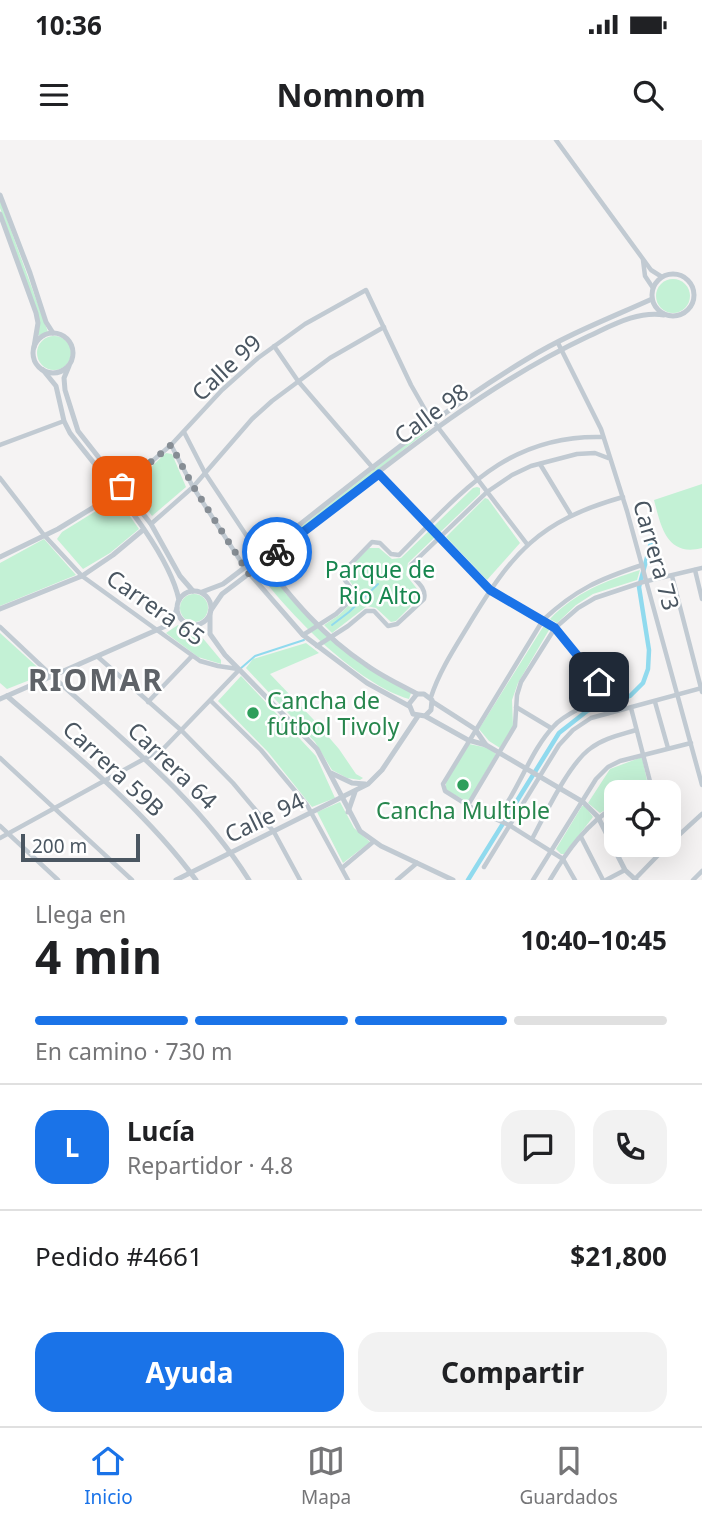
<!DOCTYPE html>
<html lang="es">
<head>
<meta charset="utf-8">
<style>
	:root { --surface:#fff; --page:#f2f2f2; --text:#202124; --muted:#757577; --line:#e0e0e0; --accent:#1a73e8 }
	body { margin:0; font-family:"Noto Sans",sans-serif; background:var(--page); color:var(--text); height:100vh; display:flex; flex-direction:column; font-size:26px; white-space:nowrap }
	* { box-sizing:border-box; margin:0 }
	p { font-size:23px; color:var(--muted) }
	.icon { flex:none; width:38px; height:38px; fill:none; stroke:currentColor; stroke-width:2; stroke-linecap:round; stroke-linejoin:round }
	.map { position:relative; height:740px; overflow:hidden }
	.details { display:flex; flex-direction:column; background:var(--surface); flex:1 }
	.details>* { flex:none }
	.fabs { position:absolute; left:604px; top:640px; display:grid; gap:14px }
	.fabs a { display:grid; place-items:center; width:77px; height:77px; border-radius:14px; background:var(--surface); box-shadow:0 7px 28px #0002; font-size:35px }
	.scale { position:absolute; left:21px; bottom:18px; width:119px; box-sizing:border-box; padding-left:7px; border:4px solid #4a5661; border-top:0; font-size:19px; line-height:24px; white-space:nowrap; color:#4a5661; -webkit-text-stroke:5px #fff; paint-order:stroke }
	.pin { position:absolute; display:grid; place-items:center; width:60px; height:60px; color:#fff; margin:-30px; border-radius:14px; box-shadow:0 4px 10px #0006 }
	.courier { position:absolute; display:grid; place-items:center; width:70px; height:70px; margin:-35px; border:5px solid #1a73e8; border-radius:50%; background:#fff; color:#222; box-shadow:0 2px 9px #0007 }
	.headline em { font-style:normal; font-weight:700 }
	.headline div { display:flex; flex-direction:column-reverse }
	.headline { display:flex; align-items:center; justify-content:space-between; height:119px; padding:0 35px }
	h1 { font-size:46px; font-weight:700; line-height:52px }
	.bar { display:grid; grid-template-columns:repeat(4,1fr); gap:10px 7px; align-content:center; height:84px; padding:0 35px }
	.bar i { height:9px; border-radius:5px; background:var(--line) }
	.bar .on { background:var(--accent) }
	.bar p { grid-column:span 4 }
	.line { display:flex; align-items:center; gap:18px; padding:0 35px; border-top:2px solid var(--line) }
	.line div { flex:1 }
	.round { display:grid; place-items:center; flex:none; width:74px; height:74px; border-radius:21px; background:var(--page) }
	.action { display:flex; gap:14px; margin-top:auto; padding:14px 35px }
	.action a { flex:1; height:80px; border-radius:21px; background:var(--accent); color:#fff; font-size:28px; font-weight:700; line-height:80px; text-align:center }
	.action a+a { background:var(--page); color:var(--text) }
	.status { display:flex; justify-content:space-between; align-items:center; height:49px; padding:0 35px; background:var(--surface); direction:ltr }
	.status svg { height:19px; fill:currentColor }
	header { display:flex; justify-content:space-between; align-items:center; height:91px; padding:0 35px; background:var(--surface); font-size:32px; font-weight:700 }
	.dock { display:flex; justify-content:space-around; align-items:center; height:98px; border-top:2px solid var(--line); background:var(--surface); font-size:19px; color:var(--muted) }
	.dock a { display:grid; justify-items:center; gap:4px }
	.dock .on { color:var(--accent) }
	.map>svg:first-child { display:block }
</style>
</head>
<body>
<div class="status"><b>10:36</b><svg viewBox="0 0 49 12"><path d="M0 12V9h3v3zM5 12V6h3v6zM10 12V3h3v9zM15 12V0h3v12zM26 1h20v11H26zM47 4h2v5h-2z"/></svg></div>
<header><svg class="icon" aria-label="menu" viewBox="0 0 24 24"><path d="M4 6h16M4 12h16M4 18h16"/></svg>Nomnom<svg class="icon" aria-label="search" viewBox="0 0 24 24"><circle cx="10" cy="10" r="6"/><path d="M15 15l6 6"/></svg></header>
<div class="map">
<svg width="702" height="740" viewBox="0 0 702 740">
	<rect width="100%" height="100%" fill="#f5f3f3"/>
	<g fill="#c3f1d5">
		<polygon points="0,60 48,192 37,196 37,172 0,68"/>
		<circle cx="673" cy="156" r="17"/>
		<circle cx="54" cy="213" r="17"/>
		<polygon points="428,287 430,289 264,419 262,417"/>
		<polygon points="166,313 172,314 186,347 152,376 131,346"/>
		<path d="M702,344V408C667,417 661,387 654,360Z"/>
		<polygon points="477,347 480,348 480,354 408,423 406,435 422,455 396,481 391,482 376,468 367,466 332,493 324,485 339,475 355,459 356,450 344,433 369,408 379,408 392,419 401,418 473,348"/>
		<polygon points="117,358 139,389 110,413 83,429 57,399 62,392"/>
		<polygon points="485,358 488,359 520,403 487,440 446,397"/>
		<polygon points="44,399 76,435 0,466 0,423"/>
		<path d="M264,430H268L286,454L333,501L411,553L409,559C358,544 293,478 261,436Z"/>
		<path d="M640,430L637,440L593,454L576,465L557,483L550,479C576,452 605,441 640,430Z"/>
		<circle cx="194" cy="468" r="14"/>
		<polygon points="178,485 201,496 221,520 221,524 198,517 166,493"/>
		<polygon points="543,487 548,487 549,490 518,543 512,560 513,586 500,608 489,601 479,589"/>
		<polygon points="0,493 45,534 7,549 0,543"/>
		<polygon points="306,503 319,513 270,534 313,579 339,609 356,634 363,638 360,640 347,638 332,630 315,602 246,528 253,519"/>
		<polygon points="241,536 316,616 335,658 312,667 268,612 218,561"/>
		<polygon points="469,604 488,608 496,614 468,662 446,650 446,642"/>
		<polygon points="642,617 648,645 635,653 616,653 616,664 600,673 588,663 610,629"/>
		<polygon points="340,662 354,688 370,702 343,723 317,672"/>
		<polygon points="582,666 585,666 593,677 564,714 561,714 556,709"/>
	</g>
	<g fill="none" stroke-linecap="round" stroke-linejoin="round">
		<g stroke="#90daee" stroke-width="2">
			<polyline points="332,485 349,472 378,444"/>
			<polyline points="240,529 255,516 304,500"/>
		</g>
		<polyline stroke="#90daee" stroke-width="4.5" points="468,740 559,593 587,571 630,556 643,543 648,529 649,510 639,447 653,395"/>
		<g stroke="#c1cad2" stroke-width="4.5">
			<polyline points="556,0 651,130 662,137"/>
			<polyline points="643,120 645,136 653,148"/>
			<polyline points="558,203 601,289 627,371 702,645"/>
			<polyline points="274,206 298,241 373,328"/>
			<polyline points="184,292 205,333 260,416"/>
			<polyline points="0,305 64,281"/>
			<polyline points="171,305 193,347 245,428"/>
			<polyline points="540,324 571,375"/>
			<path d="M379,334L490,450L555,488L602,548L603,551C595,565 567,571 554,586C529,612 519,652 495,679"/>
			<polyline points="0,338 44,395 82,436 200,521 218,526 238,529"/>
			<polyline points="123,346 171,305 222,250 258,218 305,184 366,150 411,245 427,273 527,404"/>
			<polyline points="151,384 193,347 252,279 272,261 330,218 384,187"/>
			<polyline points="695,430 702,459"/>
			<polyline points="672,436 702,552"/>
			<polyline points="0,487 52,536"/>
			<path d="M303,495L336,474L353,458C355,447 343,443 342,433L372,402L380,403L391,414L399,415C461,353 507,294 603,297"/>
			<path d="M317,506L348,486L366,471H374L388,486L397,484L424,459C427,448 416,441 410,434L411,425L487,352L512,335L531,326L577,314L595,313L608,318"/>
			<polyline points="98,517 182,591 233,643 274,692 300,740"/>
			<path d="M431,557C439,532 454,509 468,486C512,413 538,381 623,357"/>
			<polyline points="211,561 261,610 307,665 348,740"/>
			<polyline points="148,562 192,516"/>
			<polyline points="655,562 668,608"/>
			<polyline points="516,567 551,588"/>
			<polyline points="631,568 653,653"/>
			<polyline points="0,618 132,740"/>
			<polyline points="641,653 652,647"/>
			<polyline points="468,665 515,586 517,555 521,542 555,488 578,468 595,458 643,442 702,428"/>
			<polyline points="0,686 58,740"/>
			<polyline points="581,697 603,740"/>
			<polyline points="0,698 164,608 239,530"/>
			<path d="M532,699C545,675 569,623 591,608C604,598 620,595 636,590"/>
			<polyline points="668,705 702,674"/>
			<polyline points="484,727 559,605 573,590 591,578 702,548"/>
			<polyline points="342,728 373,702"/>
			<polyline points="635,739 668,705"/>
			<polyline points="397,740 417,723"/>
			<polyline points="533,740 596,639 608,627 620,621 691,603"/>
			<path d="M550,740C567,711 587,683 616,666"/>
			<path d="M575,740L563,719L509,685L477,671L445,651L443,644L543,480C576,449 600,439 642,425"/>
			<polyline points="606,740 625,730"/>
			<polyline points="693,740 702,731"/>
		</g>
		<g stroke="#c1cad2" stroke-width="5">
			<polyline points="0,55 30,133 46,182 53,193"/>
			<polyline points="0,74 36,173 38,183 34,207"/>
			<circle cx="673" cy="155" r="21"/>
			<circle cx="53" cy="213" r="20"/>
			<polyline points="69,226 64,238 65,250 78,291 151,384 180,436 193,451"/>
			<path d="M43,230L56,246L64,281L70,293C103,336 168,408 179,460"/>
			<polyline points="0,417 58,389 117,353"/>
			<path d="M262,420C292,459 324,497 365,524C381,536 399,544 417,554"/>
			<polyline points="249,433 303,495 367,543 409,566"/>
			<circle cx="194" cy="468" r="17"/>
			<path d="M202,452L223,444C324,368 419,284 527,219C566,195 610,178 652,159"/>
			<polyline points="0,469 82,436 113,415 143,390"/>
			<path d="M211,470L222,454C342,365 453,260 589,196C613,185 637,171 664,175"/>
			<polyline points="210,474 210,494 225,515 317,609 360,691 381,706 453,740"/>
			<path d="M52,536C123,600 198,659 249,740"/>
			<path d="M7,556C73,613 144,669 196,740"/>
			<polyline points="0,559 168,485 173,480 177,468"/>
			<polyline points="433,562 475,589 486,605"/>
			<polyline points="425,576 431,570 432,560 424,554 417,554 409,564 413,574 425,576 468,600 486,605 583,662 598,677 625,730 636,740"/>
			<polyline points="331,633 352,643 365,644"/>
			<polyline points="348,672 355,652"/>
			<polyline points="176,740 368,644 382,630 418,576"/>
		</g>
	</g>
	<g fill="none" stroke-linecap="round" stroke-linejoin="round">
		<polyline stroke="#868d94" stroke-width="7" stroke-dasharray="0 12.6" points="122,346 171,305 193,346 249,434 277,412"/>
		<polyline stroke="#1a73e8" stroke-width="9" points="277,412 379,334 490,450 555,488 599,542"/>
	</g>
	<g fill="#2e9e5b" stroke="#fff" stroke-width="2.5">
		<circle cx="253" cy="573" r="7"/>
		<circle cx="463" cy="645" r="7"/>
	</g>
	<g text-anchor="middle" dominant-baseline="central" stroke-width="5" stroke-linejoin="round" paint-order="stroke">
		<g font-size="23" fill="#4a5661" stroke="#fff">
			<text transform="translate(226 227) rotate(-43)">Calle 99</text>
			<text transform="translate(431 273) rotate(-36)">Calle 98</text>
			<text transform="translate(657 415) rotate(74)">Carrera 73</text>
			<text transform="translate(156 467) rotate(35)">Carrera 65</text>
			<text transform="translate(173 625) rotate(44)">Carrera 64</text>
			<text transform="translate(114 628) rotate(43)">Carrera 59B</text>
			<text transform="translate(264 677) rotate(-26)">Calle 94</text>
		</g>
		<g font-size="23" fill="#17864f" stroke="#fff">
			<text x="380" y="429">Parque de<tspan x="380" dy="26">Rio Alto</tspan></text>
		</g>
		<g font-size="23" fill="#27864d" stroke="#fff" text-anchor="start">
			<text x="267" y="560">Cancha de<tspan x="267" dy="26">fútbol Tivoly</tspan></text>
			<text x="463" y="670" text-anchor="middle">Cancha Multiple</text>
		</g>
		<g font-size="30" font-weight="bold" letter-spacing="2" fill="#5f6368" stroke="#fff">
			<text x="96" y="539">RIOMAR</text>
		</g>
	</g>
</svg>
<div class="fabs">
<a><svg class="icon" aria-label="locate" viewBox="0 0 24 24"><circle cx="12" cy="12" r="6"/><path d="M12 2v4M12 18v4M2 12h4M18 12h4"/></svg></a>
</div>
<div class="scale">200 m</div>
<div class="pin" style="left:122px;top:346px;background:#ea580c"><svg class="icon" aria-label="bag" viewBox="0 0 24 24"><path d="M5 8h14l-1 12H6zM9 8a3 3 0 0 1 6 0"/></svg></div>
<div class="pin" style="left:599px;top:542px;background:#1f2937"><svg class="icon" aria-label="home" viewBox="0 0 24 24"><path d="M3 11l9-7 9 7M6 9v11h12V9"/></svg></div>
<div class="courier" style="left:277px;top:412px"><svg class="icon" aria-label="bike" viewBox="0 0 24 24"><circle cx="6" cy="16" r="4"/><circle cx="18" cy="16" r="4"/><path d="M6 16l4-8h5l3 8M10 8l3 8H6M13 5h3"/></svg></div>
</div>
<section class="details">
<div class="headline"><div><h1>4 min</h1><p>Llega en</p></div><em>10:40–10:45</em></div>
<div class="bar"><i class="on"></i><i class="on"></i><i class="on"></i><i></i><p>En camino · 730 m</p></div>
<div class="line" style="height:126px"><b class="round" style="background:var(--accent);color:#fff">L</b><div><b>Lucía</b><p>Repartidor · 4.8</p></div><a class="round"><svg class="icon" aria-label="chat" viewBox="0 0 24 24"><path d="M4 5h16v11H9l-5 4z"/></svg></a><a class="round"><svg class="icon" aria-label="phone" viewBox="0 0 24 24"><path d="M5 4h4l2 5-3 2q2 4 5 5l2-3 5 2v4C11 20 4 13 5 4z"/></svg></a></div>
<div class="line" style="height:91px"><div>Pedido #4661</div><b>$21,800</b></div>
<div class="action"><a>Ayuda</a><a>Compartir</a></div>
</section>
<nav class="dock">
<a class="on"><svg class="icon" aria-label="home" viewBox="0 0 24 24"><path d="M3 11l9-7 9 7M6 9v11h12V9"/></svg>Inicio</a>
<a><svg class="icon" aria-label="map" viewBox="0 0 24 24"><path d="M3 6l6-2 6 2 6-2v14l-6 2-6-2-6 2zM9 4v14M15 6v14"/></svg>Mapa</a>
<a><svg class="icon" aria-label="saved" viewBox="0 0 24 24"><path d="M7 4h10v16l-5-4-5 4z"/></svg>Guardados</a>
</nav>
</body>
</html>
